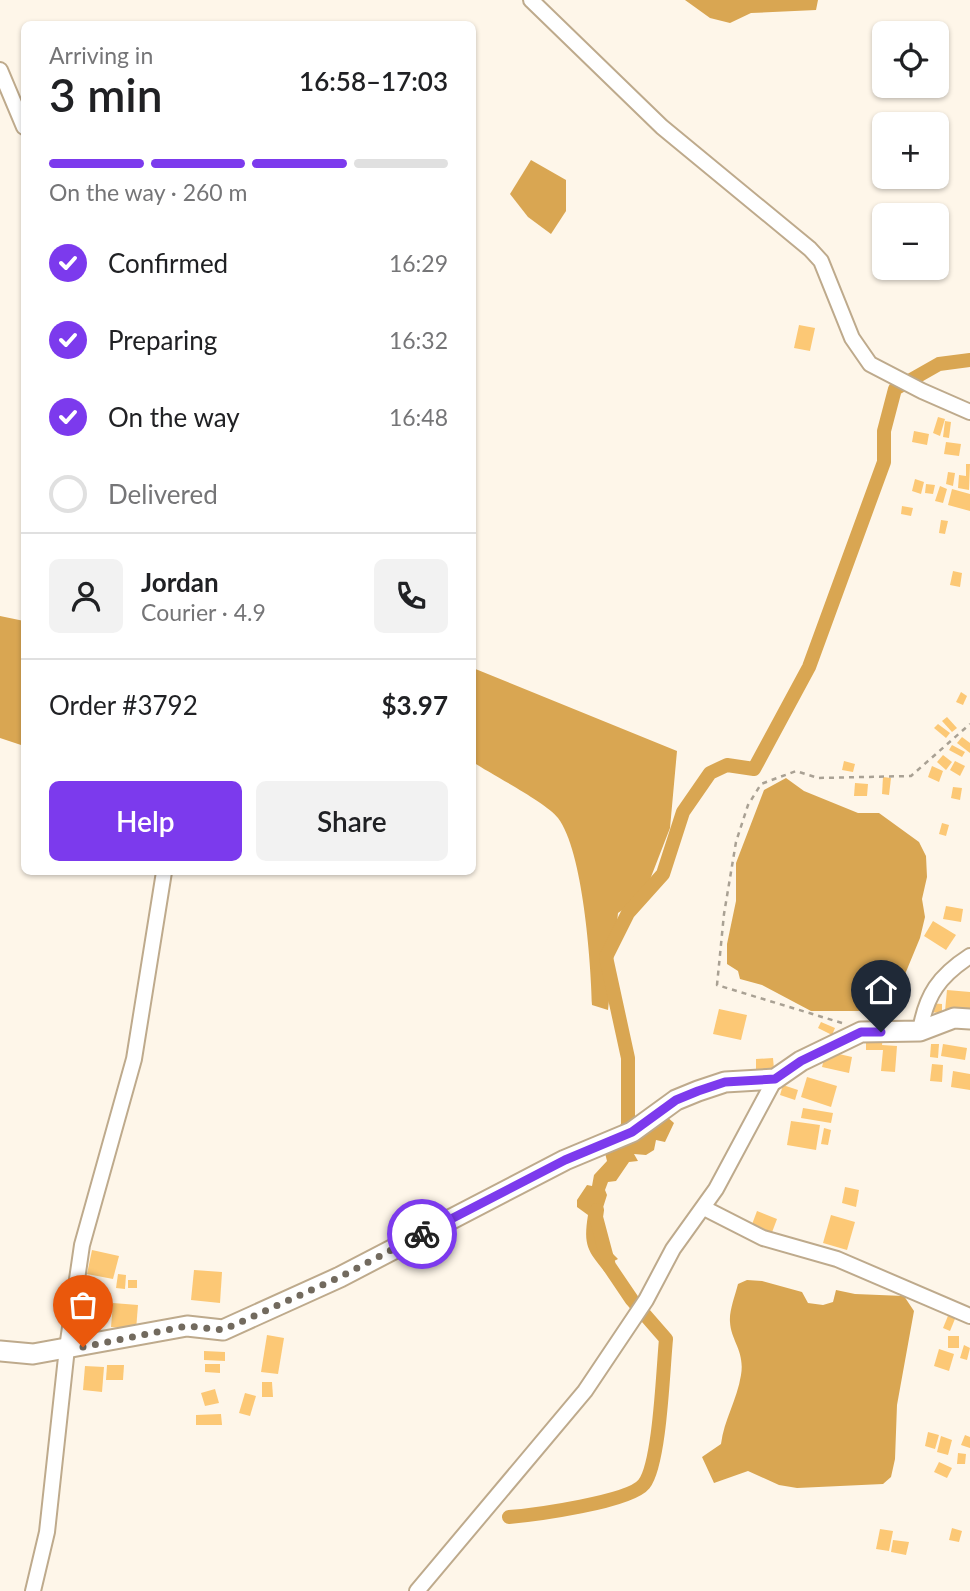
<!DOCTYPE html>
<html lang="en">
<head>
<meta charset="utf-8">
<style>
	:root { --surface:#fff; --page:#f2f2f2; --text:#202124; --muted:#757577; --line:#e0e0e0; --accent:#7c3aed }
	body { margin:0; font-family:Lato,sans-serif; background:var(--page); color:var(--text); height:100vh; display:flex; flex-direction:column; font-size:26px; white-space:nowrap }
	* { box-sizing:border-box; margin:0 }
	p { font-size:23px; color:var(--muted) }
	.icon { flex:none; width:38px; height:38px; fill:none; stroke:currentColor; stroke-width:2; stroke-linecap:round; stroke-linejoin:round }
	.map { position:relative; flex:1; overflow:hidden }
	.drawer { position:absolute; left:21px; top:21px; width:455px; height:854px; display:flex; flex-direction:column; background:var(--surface); border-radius:10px; box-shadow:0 2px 5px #0004 }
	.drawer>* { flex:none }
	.fabs { position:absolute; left:872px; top:21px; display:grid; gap:14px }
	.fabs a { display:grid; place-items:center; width:77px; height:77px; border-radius:10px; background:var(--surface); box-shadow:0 2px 5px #0004; font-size:35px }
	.pin { position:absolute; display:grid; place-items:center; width:60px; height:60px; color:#fff; margin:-72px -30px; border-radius:50% 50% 50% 0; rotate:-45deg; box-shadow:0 0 7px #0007 }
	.pin .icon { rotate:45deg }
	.courier { position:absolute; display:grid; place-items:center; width:70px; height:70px; margin:-35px; border:5px solid #7c3aed; border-radius:50%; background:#fff; color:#222; box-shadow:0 2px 9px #0007 }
	.overview em { font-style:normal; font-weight:600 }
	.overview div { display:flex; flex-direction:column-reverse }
	.overview { display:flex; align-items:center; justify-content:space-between; height:119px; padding:0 28px }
	h1 { font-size:46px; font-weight:600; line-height:52px }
	.bar { display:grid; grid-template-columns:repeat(4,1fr); gap:10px 7px; align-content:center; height:84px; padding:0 28px }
	.bar i { height:9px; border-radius:5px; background:var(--line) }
	.bar .current { background:var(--accent) }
	.bar p { grid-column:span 4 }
	.line { display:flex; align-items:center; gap:18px; padding:0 28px; border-top:2px solid var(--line) }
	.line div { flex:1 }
	.round { display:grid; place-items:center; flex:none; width:74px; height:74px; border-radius:10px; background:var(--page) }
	ol { padding:0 28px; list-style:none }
	li { display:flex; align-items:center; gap:21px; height:77px }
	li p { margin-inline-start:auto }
	li .icon { padding:7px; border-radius:50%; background:var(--accent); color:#fff; stroke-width:4 }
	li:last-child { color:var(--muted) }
	li i { width:38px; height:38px; border:4px solid var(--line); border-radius:50% }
	.button { display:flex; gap:14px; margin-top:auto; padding:14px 28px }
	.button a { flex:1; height:80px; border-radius:10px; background:var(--accent); color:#fff; font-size:28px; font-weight:600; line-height:80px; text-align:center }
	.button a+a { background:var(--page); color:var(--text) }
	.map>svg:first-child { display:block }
</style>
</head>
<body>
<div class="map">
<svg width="970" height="1591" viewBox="0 0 970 1591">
	<rect width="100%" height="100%" fill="#fef6e9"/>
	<g fill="#d9a652">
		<polygon points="685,0 818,0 816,10 751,13 730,23 710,18"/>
		<polygon points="531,160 566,180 566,211 551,234 528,217 510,194"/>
		<polygon points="0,616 24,621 24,746 0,738"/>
		<path d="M473,668L677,751L670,828L644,895L618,913L608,1010L592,1005C591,962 583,851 558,818C546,802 492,775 473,762Z"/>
		<polygon points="786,778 804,791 858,813 879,813 919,842 926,856 927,877 922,899 925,917 920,938 896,996 862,1011 811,1011 762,985 740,979 738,971 727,964 727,944 736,901 736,863 764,790"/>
		<path d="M666,1116L674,1123L665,1142L656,1140L654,1150L646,1155L634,1154L638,1161L629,1162L616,1181L608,1182L605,1190L607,1195C596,1230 593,1233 618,1259L608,1264L605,1272C588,1251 583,1246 588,1215L577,1207V1200L587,1185L592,1186L594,1175L607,1161L605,1153L640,1138Z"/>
		<path d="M747,1280L762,1281L802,1292L808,1303L823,1305L833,1302L836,1290L855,1294L904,1296L914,1311L897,1405L895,1459L891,1477L883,1484L797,1488L779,1485L748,1471L714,1483L702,1457L721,1444C724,1420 737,1400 741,1375C745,1351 731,1341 730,1322C729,1311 735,1296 738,1284Z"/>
	</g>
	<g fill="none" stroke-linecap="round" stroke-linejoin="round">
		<g stroke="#d9a652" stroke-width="14">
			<polyline points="622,1139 628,1125 628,1058 606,957 628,913 663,874 683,812 710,773 727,765 754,769 809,667 884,462 884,431 895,389 939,364 970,360"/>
			<path d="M509,1517C534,1515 630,1502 644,1484C660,1464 663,1369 666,1339L632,1300L609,1266L596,1217L597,1210"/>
		</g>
	</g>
	<g fill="#fcc875">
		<polygon points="799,325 815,328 810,351 794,348"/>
		<polygon points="938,417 945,419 940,436 933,433"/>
		<polygon points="945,421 951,422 949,438 943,437"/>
		<polygon points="914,431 929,434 927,445 912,442"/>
		<polygon points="946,442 961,444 959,456 944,454"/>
		<polygon points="966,464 970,464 969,490 958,488 959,475 966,476"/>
		<polygon points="948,472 955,473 953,486 946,484"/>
		<polygon points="915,479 924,482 921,494 912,491"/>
		<polygon points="926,484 935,485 933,494 925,493"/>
		<polygon points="940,486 947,489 943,503 935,501"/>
		<polygon points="952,489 970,494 970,511 948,505"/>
		<polygon points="902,506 913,508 911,516 901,514"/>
		<polygon points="941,520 948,521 945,534 939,533"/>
		<polygon points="953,571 962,573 960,587 950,585"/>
		<polygon points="961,692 967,696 963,705 956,702"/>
		<polygon points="947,717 957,728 952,732 942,721"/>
		<polygon points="938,724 950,733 946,738 934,728"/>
		<polygon points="962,737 970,743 970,753 957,743"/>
		<polygon points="952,745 965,752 962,757 949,750"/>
		<polygon points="943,755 952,762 946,770 937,762"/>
		<polygon points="844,761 855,764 853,772 842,770"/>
		<polygon points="955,761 965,766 960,776 950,770"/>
		<polygon points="932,766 943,771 939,782 928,777"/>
		<polygon points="883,777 891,778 889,795 882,794"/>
		<polygon points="855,783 868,784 867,796 854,796"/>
		<polygon points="953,787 962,788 960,800 951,798"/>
		<polygon points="942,823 949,825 946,836 939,834"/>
		<polygon points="946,906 963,909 961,922 943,919"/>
		<polygon points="933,921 956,935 946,950 924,936"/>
		<polygon points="947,990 970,992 970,1013 945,1011"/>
		<polygon points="928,1003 942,1004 942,1013 927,1012"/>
		<polygon points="719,1009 747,1015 741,1040 713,1034"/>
		<polygon points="821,1022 835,1028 832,1035 818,1028"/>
		<polygon points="866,1037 883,1037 882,1045 897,1046 895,1072 881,1071 883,1050 866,1050"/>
		<polygon points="931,1044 939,1044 938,1058 930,1057"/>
		<polygon points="943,1044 967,1048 965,1060 941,1056"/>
		<polygon points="826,1051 852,1057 849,1073 822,1067"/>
		<polygon points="773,1058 774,1069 756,1070 756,1059"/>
		<polygon points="932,1064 943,1065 942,1082 930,1081"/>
		<polygon points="953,1071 970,1074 970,1090 951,1087"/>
		<polygon points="807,1077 837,1086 831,1107 801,1097"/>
		<polygon points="783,1085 798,1090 795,1100 780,1095"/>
		<polygon points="803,1108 833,1113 831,1123 801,1118"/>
		<polygon points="791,1121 820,1125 816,1150 787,1145"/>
		<polygon points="824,1128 831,1130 828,1145 821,1144"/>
		<polygon points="845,1187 859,1190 856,1207 842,1203"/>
		<polygon points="757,1211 777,1219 771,1235 751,1227"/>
		<polygon points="831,1215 855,1222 847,1250 823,1243"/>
		<polygon points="92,1250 119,1256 113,1279 87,1274"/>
		<polygon points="194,1270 222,1272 220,1303 191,1300"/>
		<polygon points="118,1274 126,1275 125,1289 116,1288"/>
		<rect x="128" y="1280" width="9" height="8"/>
		<polygon points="88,1288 109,1292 106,1307 85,1303"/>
		<polygon points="113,1303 138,1305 136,1330 111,1327"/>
		<polygon points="950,1311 957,1314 950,1331 943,1328"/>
		<polygon points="267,1335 284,1338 278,1374 261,1372"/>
		<rect x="948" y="1336" width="11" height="12"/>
		<polygon points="964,1345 970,1348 967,1360 960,1358"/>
		<polygon points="939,1349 954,1354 949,1371 934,1366"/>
		<polygon points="204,1351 225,1352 225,1361 204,1360"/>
		<polygon points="205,1364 220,1364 220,1373 205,1372"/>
		<polygon points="107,1365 124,1365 123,1380 106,1380"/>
		<polygon points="85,1366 104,1367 102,1392 83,1390"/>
		<polygon points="262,1382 272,1382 273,1397 262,1397"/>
		<polygon points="215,1389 219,1403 205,1406 201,1393"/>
		<polygon points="245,1393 256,1396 250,1416 239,1413"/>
		<polygon points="221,1414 222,1425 196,1425 196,1415"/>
		<polygon points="928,1432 939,1435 935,1449 925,1446"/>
		<polygon points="965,1435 970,1437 970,1448 961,1445"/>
		<polygon points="941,1436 952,1440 948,1455 937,1452"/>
		<polygon points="958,1453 966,1454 965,1464 957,1464"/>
		<polygon points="939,1462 952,1468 947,1478 934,1472"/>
		<polygon points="952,1528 962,1531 959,1542 949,1540"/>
		<polygon points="880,1529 893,1531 889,1551 876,1549"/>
		<polygon points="893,1540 909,1542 906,1555 891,1552"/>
	</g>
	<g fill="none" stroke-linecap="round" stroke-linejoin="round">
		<defs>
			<g id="minor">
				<polyline points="531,0 662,127 810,249 821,261 852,338 870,364 922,391 970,412"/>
				<polyline points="0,70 24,127"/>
				<path d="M920,1031C926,995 939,976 970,956"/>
				<polyline points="704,1208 763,1238 837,1259 970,1316"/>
				<polyline points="33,1591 47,1532 67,1348 82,1245 134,1059 164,872"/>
				<polyline points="417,1591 585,1391 646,1300 673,1249 716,1189 775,1079"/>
			</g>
			<polyline id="tertiary" points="0,1351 33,1354 187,1326 223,1330 340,1277 565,1160 632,1132 676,1100 698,1091 725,1082 775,1079 801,1061 861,1032 920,1031 954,1018 970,1019"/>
		</defs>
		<use href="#minor" stroke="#beaa8c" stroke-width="18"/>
		<use href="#tertiary" stroke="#beaa8c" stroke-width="23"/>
		<polyline stroke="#a9a194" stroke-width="2.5" stroke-dasharray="5 5" stroke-linecap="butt" points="842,1023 717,985 724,914 736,842 748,805 761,784 796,771 818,778 911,776 970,724"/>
		<use href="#minor" stroke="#fff" stroke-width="14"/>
		<use href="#tertiary" stroke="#fff" stroke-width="19"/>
	</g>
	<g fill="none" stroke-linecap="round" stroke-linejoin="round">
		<polyline stroke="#726a5e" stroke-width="7" stroke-dasharray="0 12.6" points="83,1347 187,1326 223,1330 340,1277 422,1234"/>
		<polyline stroke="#7c3aed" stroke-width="9" points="422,1234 565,1160 632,1132 676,1100 698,1091 725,1082 775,1079 801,1061 861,1032 881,1032"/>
	</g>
</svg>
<div class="fabs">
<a><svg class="icon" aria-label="locate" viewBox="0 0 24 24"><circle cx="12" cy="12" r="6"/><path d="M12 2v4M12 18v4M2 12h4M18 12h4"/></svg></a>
<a>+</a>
<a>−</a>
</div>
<div class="pin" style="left:83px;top:1347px;background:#ea580c"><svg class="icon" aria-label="bag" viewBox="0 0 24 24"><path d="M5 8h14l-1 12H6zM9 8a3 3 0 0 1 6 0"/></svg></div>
<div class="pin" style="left:881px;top:1032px;background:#1f2937"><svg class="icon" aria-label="home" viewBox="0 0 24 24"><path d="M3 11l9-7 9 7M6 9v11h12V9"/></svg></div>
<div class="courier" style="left:422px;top:1234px"><svg class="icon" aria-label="bike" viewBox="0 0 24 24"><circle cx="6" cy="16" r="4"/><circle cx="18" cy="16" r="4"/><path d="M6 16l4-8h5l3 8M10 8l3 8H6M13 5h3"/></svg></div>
<section class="drawer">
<div class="overview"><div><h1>3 min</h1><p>Arriving in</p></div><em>16:58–17:03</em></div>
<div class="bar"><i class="current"></i><i class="current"></i><i class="current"></i><i></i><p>On the way · 260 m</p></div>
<ol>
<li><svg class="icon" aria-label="check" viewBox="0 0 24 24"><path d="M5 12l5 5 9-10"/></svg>Confirmed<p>16:29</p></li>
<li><svg class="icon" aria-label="check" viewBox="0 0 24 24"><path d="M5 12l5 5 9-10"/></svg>Preparing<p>16:32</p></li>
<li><svg class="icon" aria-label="check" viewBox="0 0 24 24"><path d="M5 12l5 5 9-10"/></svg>On the way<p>16:48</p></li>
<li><i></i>Delivered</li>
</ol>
<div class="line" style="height:126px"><a class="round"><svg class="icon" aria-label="person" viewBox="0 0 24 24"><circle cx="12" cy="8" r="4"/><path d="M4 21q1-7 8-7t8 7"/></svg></a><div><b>Jordan</b><p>Courier · 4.9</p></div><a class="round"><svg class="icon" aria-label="phone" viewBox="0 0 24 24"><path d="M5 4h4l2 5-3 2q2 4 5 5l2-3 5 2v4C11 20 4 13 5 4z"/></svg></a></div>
<div class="line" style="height:91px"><div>Order #3792</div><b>$3.97</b></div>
<div class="button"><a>Help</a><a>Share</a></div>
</section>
</div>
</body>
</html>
